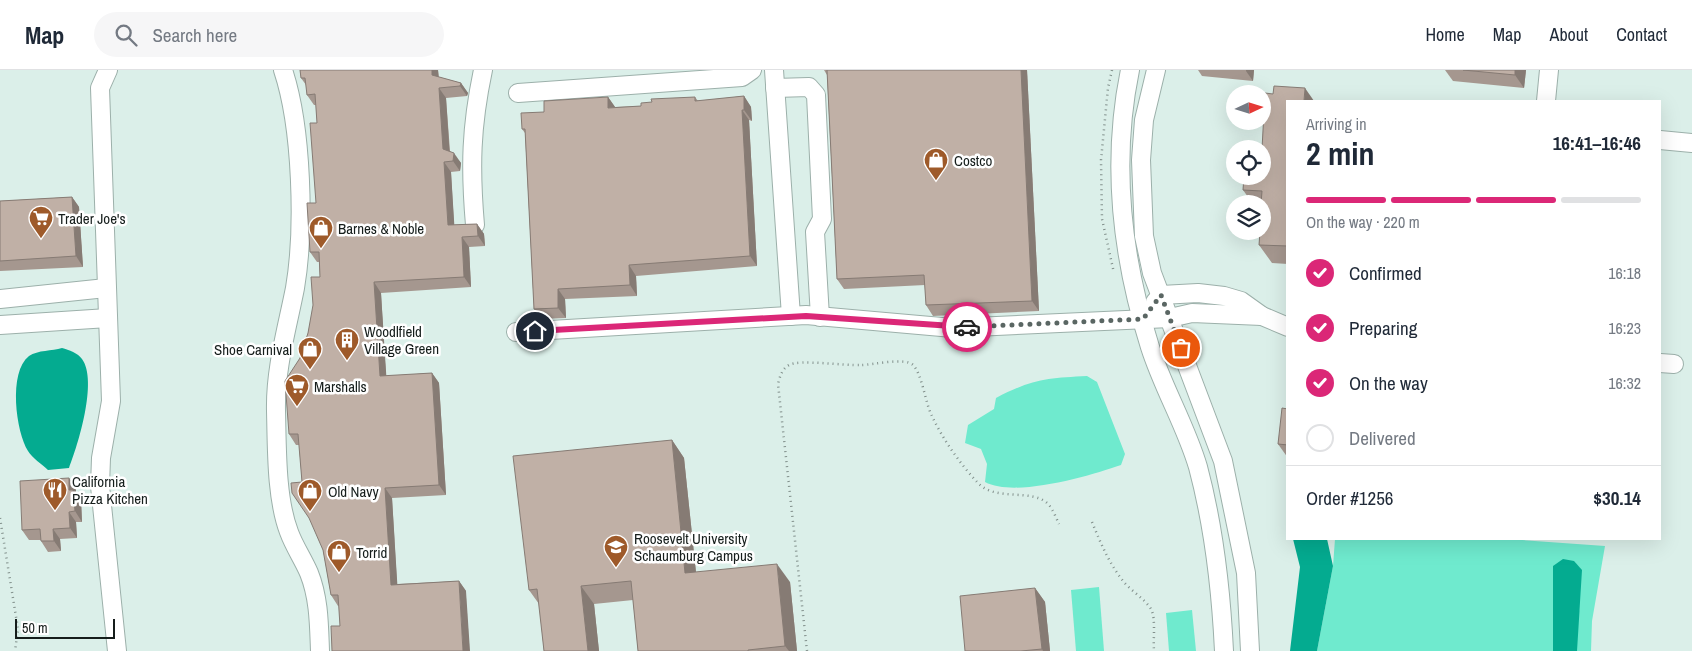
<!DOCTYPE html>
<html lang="en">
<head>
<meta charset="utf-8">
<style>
	:root { --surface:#fff; --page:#f6f6f7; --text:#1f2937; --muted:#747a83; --line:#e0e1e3; --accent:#db2777 }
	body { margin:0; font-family:"Archivo Narrow",sans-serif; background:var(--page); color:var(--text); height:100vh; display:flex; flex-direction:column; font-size:19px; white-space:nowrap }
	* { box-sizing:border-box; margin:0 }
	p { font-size:16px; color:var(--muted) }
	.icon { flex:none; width:28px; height:28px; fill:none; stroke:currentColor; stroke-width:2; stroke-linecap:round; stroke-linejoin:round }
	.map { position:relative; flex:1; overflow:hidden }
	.drawer { position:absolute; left:1286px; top:30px; width:375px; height:440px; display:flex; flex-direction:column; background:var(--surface); border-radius:0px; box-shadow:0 5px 20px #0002 }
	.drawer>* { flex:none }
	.needle { width:32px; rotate:86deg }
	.fabs { position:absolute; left:1226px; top:15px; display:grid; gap:10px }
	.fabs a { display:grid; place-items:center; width:45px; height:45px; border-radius:50%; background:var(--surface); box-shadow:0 5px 20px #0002; font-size:25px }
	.scale { position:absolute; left:15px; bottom:12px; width:100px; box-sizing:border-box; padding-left:5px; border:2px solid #151d1b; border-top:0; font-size:14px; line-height:18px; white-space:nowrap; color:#151d1b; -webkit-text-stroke:4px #fff; paint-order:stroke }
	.pin { position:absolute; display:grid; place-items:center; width:42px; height:42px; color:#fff; margin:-21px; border:2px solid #fff; border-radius:50%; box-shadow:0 1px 5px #0007 }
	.courier { position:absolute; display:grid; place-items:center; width:50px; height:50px; margin:-25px; border:4px solid #db2777; border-radius:50%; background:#fff; color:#222; box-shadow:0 1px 6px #0007 }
	.overview em { font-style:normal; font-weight:700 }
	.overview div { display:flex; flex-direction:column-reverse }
	.overview { display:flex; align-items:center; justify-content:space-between; height:85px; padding:0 20px }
	h1 { font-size:32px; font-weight:700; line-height:38px }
	.bar { display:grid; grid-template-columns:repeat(4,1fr); gap:8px 5px; align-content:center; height:60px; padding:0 20px }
	.bar i { height:6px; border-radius:4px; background:var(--line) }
	.bar .current { background:var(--accent) }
	.bar p { grid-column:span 4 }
	.line { display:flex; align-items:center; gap:12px; padding:0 20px; border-top:1px solid var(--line) }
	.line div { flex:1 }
	ol { padding:0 20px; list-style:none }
	li { display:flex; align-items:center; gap:15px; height:55px }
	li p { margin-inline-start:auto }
	li .icon { padding:5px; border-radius:50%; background:var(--accent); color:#fff; stroke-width:4 }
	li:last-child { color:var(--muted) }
	li i { width:28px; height:28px; border:2px solid var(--line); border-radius:50% }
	header { display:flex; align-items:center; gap:30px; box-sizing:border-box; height:70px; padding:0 25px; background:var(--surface); border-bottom:1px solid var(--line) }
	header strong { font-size:24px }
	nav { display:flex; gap:28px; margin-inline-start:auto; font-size:18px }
	.search { width:350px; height:45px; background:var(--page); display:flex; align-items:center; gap:12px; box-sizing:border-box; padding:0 18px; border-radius:28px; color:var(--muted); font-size:19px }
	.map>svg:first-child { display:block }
</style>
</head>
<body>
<header>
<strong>Map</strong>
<div class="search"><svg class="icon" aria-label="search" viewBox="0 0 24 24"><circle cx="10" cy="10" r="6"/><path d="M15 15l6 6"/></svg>Search here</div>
<nav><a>Home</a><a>Map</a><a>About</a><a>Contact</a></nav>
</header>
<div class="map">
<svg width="1692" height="581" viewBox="0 0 1692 581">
	<rect width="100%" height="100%" fill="#dbefe9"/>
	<g fill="#6feace">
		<path d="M1087,306L1097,312L1125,384L1121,395C1089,406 1015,428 985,412L987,394L981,379L965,373L968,355L994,339L996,328C1032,309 1048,308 1087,306Z"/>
		<polygon points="1335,469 1508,469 1605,476 1592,551 1591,581 1317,581 1333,496"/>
		<polygon points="1099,517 1104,581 1076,581 1071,520"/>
		<polygon points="1192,540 1196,581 1169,581 1166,543"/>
	</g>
	<g fill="#04ab90">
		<path d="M62,278C69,280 78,283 82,289C98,311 78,375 69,398L48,400C42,394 32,388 28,381C16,362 8,302 29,286C38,280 52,281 62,278Z"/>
		<polygon points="1293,469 1327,469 1333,496 1317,581 1290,581 1300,497"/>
		<polygon points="1563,489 1574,491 1582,500 1577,581 1553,581 1553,496"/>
	</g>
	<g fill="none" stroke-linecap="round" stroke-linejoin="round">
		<defs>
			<g id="minor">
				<polyline points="108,0 100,18 111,331 101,388 100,416 117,581"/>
				<path d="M283,0C302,57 305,159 295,218C287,259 275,299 276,341C277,378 276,428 289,462C294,476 303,489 309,503C319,528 319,554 320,581"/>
				<polyline points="774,0 791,246"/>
				<path d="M1130,0C1111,92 1122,188 1150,277C1163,318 1186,356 1198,397C1214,457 1221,519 1224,581"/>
				<polyline points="1156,0 1144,50 1141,90 1144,166 1152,203 1223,391 1246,503 1250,581"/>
				<polyline points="775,18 809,17 816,25 822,149 815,162 820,247"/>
				<polyline points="518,23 742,7 752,0"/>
				<polyline points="1546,31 1549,0"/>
				<polyline points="1660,70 1692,73"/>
				<path d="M475,155C470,97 471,57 483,0"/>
				<polyline points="0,229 106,218"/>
				<polyline points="1155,232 1161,225 1198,223 1224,226 1241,231 1262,246 1288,257"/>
				<polyline points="0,255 108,248"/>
				<polyline points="516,262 806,245 953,258 1170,248 1192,243 1262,246"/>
				<polyline points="1660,293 1674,294"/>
			</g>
		</defs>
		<use href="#minor" stroke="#9cb0aa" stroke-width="20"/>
		<g stroke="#82908c" stroke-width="2.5" stroke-dasharray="1 4" stroke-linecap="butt">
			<polyline points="1112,0 1108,18 1101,90 1102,149 1114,203"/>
			<polyline points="0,448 18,559 15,581"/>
			<path d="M1092,452C1101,474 1109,493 1123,511C1131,521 1145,529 1151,539C1156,548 1153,569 1154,581"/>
			<path d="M807,581L778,314C780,306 782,299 789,295C799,289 846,296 861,295C872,295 905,287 913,295C922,304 925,331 931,344C942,368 960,394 978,413C996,432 1033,418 1048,434C1053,439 1056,448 1059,454"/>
		</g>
		<use href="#minor" stroke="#fff" stroke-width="18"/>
	</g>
	<g fill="#a5978f">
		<polygon points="300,0 438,0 439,7 461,13 468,23 467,26 446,28 450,81 461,93 460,101 451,102 454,155 477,154 484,164 485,176 469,177 471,217 381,223 386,306 432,303 439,313 446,425 392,428 397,514 459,511 466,521 340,556 339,536 338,536 331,525 323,480 302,412 299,375 296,375 289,364 300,288 308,263 320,207 319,192 317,192 310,182 316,133 317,53 316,35 314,35 307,25 306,15 301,8"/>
		<polygon points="824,0 1027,0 1039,241 933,246 926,235 925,215 844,219 837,209 827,5"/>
		<polygon points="1198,0 1254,0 1253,11 1202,6"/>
		<polygon points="1445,0 1526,0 1524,18 1453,11"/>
		<polygon points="744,26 751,37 752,51 749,50 757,196 636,206 637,226 565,229 566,248 541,249 534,239 525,63 522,59 544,42 608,27 615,37 641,36 652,32 695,27 698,31"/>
		<polygon points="1288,31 1288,194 1272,193 1259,175 1262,134 1253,134 1243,120 1262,106"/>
		<polygon points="72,127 79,137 83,197 0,201 0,131"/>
		<polygon points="1288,339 1288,388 1278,374"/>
		<polygon points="672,370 684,388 696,502 790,512 797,581 638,581 633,530 594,534 599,581 544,581 539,534 529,520"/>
		<polygon points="69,408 76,419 76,424 81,430 82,452 76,452 77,468 60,469 61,481 48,482 41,471 41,470 29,470 22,460"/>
		<polygon points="1035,518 1045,532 1050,581 965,581"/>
	</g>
	<g fill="#867b74">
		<polygon points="432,0 438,0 439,15 432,5"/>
		<polygon points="1021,0 1027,0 1039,241 1032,231"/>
		<polygon points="1246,0 1254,0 1253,11 1246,1"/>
		<polygon points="1515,0 1526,0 1524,18 1515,5"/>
		<polygon points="461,13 468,23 467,26 460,16"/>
		<polygon points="439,18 446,28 450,89 443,79"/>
		<polygon points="1305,18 1314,31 1304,31"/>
		<polygon points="744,26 751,37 752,51 744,40"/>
		<polygon points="608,27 615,37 608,38"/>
		<polygon points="742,40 749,50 757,196 750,186"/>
		<polygon points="454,83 461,93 460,101 453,91"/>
		<polygon points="444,92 451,102 455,166 448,155"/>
		<polygon points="72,127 79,137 83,197 76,186"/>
		<polygon points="477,154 484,164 485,176 478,166"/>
		<polygon points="462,167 469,177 471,217 464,207"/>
		<polygon points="629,195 636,206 637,226 630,215"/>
		<polygon points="374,212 381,223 387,317 380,306"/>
		<polygon points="558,219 565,229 566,248 558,238"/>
		<polygon points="432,303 439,313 446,425 439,415"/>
		<polygon points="672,370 684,388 698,522 685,503"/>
		<polygon points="69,408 76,419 76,424 81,430 82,452 75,441 69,420"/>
		<polygon points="385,418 392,428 398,525 391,515"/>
		<polygon points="69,442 76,452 77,468 70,458"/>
		<polygon points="53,459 60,469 61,481 54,471"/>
		<polygon points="777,494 790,512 797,581 789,581 785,576"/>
		<polygon points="459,511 466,521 470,581 463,581"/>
		<polygon points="581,516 594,534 599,581 588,581"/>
		<polygon points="1035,518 1045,532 1050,581 1043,581 1042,579"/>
	</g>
	<g fill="#c0b0a6" stroke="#867b74">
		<polygon points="300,0 432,0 432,5 461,13 460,16 439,18 443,79 454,83 453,91 444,92 448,155 477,154 478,166 462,167 464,207 374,212 380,306 432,303 439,415 385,418 391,515 459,511 463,581 332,581 331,556 340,556 338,525 331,525 323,480 309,448 292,423 291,413 302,412 298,364 289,364 285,311 300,288 308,263 313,235 311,207 320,207 319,182 310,182 307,133 316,133 310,53 317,53 315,24 307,25 305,8 301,8"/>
		<polygon points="827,0 1021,0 1032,231 926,235 924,205 837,209"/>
		<polygon points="1463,0 1515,0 1515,5"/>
		<polygon points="1274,16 1305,18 1304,31 1288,31 1288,176 1259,175 1260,161 1262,161 1262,134 1261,134 1262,121 1243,120 1244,106 1262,106 1262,79 1265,23 1273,24"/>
		<polygon points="744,26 744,40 742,40 750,186 629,195 630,215 558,219 558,238 534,239 525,59 522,59 521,43 544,42 544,31 608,27 608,38 641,36 641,33 652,32 651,29 695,27 695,31"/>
		<polygon points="72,127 76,186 0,191 0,131"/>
		<polygon points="1282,338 1288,339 1288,375 1278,374"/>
		<polygon points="672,370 685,503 777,494 785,576 748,580 748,581 638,581 631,511 581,516 588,581 544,581 537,519 529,520 513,386"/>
		<polygon points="69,408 69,420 73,420 75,441 69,442 70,458 53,459 54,471 41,471 40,459 22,460 20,411"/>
		<polygon points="1035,518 1042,579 1021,581 965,581 960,526"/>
	</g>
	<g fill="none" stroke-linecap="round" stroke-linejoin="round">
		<polyline stroke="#5a6663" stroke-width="5" stroke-dasharray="0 9" points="967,257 1143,249 1161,225 1181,278"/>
		<polyline stroke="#db2777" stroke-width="6" points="535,261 806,246 967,257"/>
	</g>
	<defs>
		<symbol id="shop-pin" viewBox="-11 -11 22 30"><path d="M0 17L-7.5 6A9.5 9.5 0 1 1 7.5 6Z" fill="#9e5a2a" stroke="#fff"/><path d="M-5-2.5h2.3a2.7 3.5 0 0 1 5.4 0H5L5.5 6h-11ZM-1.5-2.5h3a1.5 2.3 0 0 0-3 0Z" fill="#fff"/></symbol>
		<symbol id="supermarket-pin" viewBox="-11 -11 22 30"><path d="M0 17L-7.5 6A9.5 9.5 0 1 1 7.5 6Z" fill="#9e5a2a" stroke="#fff"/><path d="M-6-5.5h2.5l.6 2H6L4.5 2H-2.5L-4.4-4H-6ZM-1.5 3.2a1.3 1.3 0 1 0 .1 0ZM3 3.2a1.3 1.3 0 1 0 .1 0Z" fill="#fff"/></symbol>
		<symbol id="building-pin" viewBox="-11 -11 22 30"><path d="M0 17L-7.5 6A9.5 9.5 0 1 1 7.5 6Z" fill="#9e5a2a" stroke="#fff"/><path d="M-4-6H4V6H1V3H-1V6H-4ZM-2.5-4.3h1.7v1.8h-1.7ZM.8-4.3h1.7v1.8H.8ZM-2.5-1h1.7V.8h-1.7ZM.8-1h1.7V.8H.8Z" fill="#fff"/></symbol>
		<symbol id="restaurant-pin" viewBox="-11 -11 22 30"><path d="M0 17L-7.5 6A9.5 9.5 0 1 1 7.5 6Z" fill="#9e5a2a" stroke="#fff"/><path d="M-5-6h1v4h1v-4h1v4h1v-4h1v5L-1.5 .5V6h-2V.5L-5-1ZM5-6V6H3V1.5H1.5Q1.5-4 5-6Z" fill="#fff"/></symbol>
		<symbol id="university-pin" viewBox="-11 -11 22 30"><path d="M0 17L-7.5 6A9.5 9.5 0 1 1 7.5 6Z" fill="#9e5a2a" stroke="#fff"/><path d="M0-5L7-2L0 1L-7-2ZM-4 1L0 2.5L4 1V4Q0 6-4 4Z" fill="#fff"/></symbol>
	</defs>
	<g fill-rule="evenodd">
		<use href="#shop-pin" x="922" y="76" width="28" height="38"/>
		<use href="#supermarket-pin" x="27" y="134" width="28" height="38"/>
		<use href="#shop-pin" x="307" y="144" width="28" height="38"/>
		<use href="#building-pin" x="333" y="256" width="28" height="38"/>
		<use href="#shop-pin" x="296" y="265" width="28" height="38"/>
		<use href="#supermarket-pin" x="283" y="302" width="28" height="38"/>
		<use href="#restaurant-pin" x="41" y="406" width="28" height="38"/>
		<use href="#shop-pin" x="296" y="407" width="28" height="38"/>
		<use href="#university-pin" x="602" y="463" width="28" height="38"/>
		<use href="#shop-pin" x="325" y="468" width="28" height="38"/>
	</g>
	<g text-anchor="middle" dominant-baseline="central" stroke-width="5" stroke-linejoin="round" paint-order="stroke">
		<g font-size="15" fill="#151d1b" stroke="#fff" text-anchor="start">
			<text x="954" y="90">Costco</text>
			<text x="58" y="148">Trader Joe's</text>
			<text x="338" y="158">Barnes &amp; Noble</text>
			<text x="364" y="261">Woodlfield<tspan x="364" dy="17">Village Green</tspan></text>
			<text x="292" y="279" text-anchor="end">Shoe Carnival</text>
			<text x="314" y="316">Marshalls</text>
			<text x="72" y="411">California<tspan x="72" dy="17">Pizza Kitchen</tspan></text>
			<text x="328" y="421">Old Navy</text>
			<text x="634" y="468">Roosevelt University<tspan x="634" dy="17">Schaumburg Campus</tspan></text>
			<text x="356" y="482">Torrid</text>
		</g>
	</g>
</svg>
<div class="fabs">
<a><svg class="needle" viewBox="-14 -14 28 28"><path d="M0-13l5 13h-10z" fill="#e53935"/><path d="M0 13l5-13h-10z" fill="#747a83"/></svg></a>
<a><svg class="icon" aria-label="locate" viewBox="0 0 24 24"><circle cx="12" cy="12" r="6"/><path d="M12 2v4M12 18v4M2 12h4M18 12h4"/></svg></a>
<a><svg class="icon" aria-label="layers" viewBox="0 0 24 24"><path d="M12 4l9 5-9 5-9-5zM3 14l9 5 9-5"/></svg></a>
</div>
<div class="scale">50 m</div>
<div class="pin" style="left:1181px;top:278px;background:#ea580c"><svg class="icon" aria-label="bag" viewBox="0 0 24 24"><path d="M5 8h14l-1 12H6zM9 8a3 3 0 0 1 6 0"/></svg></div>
<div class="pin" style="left:535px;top:261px;background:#1f2937"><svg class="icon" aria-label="home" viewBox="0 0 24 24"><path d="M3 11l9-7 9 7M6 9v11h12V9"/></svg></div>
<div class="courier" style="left:967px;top:257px"><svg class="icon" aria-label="car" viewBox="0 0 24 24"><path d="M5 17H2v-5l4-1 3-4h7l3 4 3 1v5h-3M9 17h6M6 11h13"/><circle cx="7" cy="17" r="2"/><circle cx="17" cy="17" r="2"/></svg></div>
<section class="drawer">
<div class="overview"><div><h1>2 min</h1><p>Arriving in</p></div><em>16:41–16:46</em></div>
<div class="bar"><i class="current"></i><i class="current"></i><i class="current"></i><i></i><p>On the way · 220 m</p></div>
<ol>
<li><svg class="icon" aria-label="check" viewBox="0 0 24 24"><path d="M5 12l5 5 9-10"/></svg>Confirmed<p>16:18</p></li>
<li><svg class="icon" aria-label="check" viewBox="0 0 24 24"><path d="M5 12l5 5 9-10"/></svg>Preparing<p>16:23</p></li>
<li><svg class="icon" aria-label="check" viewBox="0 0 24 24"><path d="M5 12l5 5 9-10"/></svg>On the way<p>16:32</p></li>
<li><i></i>Delivered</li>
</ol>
<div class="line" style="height:65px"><div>Order #1256</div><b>$30.14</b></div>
</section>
</div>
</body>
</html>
